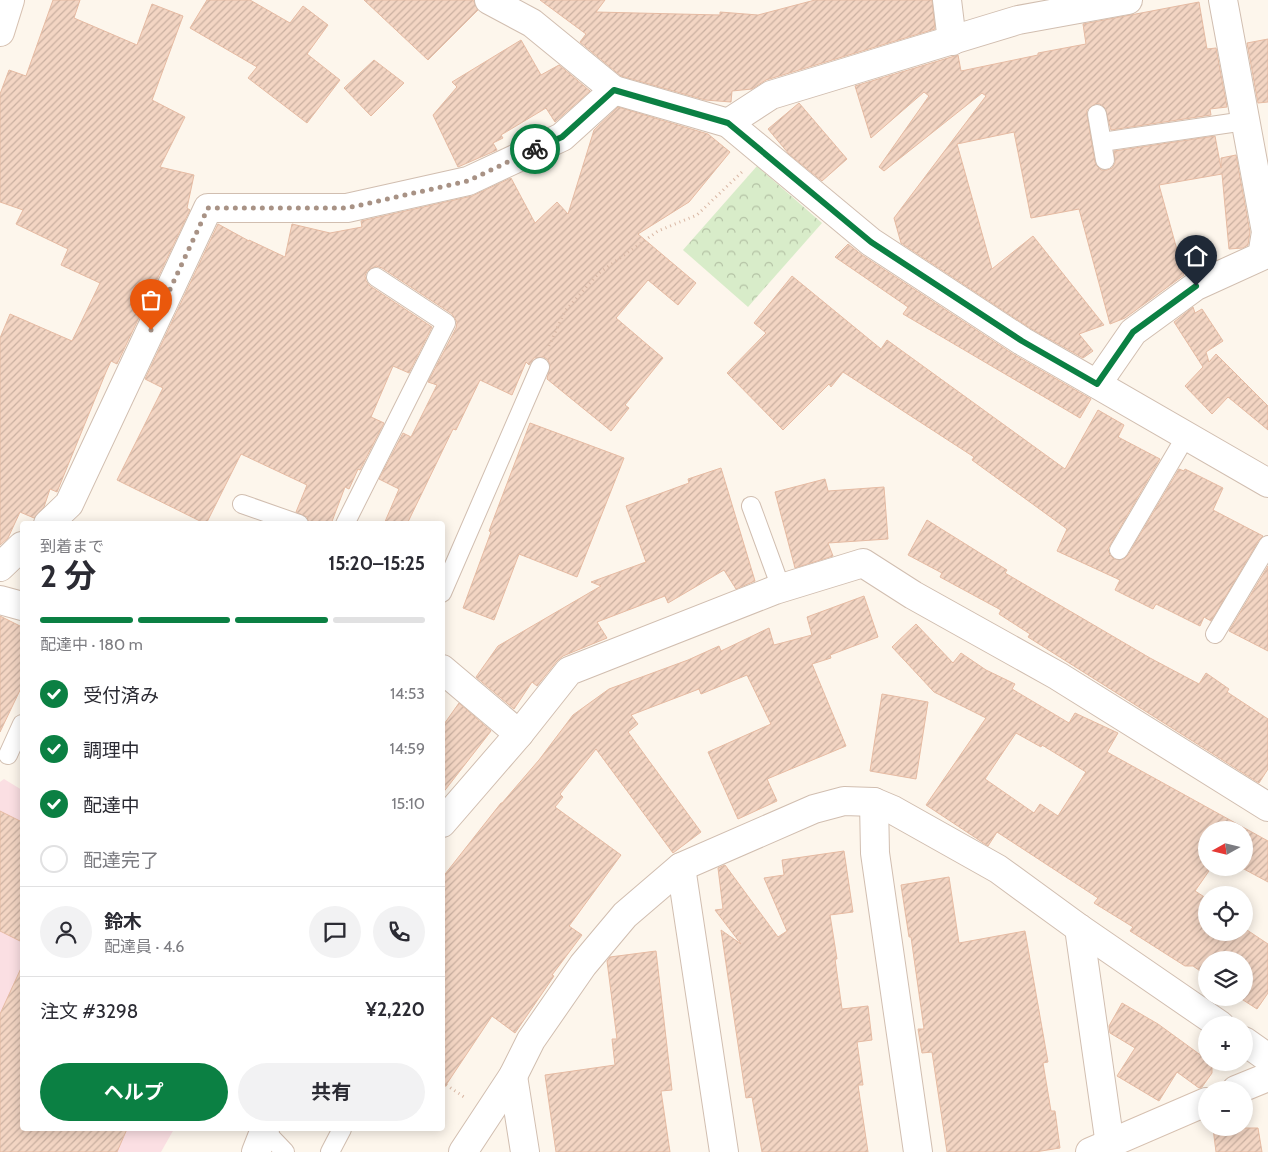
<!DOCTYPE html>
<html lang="ja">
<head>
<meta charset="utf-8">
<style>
	:root { --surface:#fff; --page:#f2f2f3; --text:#2b2b33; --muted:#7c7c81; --line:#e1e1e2; --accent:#0b8043 }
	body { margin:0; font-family:Cabin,"Noto Sans JP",sans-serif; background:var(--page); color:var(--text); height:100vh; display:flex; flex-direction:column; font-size:19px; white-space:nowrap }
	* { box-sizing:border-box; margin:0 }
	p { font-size:16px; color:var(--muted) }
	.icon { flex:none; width:28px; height:28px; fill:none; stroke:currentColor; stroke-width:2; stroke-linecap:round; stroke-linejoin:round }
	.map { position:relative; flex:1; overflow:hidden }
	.drawer { position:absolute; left:20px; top:521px; width:425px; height:610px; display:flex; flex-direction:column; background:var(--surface); border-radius:5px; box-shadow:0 2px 12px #0003 }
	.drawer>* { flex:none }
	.needle { width:32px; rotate:262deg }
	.controls { position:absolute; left:1198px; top:821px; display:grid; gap:10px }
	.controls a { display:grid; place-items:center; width:55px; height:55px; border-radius:50%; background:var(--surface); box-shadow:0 2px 12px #0003; font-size:25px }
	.pin { position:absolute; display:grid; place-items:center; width:42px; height:42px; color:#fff; margin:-51px -21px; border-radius:50% 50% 50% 0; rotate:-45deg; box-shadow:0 0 5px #0007 }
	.pin .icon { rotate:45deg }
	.courier { position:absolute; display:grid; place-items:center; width:50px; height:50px; margin:-25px; border:4px solid #0b8043; border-radius:50%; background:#fff; color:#222; box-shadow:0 1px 6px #0007 }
	.overview em { font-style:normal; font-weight:700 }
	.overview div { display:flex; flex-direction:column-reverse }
	.overview { display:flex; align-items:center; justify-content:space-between; height:85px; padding:0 20px }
	h1 { font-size:32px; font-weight:700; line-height:38px }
	.bar { display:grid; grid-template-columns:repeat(4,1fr); gap:8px 5px; align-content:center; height:60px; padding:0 20px }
	.bar i { height:6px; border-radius:4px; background:var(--line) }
	.bar .current { background:var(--accent) }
	.bar p { grid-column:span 4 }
	.line { display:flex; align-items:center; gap:12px; padding:0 20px; border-top:1px solid var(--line) }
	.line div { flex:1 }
	.round { display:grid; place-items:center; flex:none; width:52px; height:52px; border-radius:26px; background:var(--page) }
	ol { padding:0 20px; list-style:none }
	li { display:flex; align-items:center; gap:15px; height:55px }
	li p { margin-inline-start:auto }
	li .icon { padding:5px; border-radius:50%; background:var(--accent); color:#fff; stroke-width:4 }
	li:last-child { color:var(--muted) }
	li i { width:28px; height:28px; border:2px solid var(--line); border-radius:50% }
	.primary-button { display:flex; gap:10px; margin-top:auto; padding:10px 20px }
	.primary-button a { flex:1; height:58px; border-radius:30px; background:var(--accent); color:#fff; font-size:20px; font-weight:700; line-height:58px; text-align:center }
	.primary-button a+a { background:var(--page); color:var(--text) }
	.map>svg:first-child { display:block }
</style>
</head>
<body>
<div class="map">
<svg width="1268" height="1152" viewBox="0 0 1268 1152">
	<defs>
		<pattern id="park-crowns" width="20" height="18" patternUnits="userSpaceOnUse" patternTransform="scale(1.25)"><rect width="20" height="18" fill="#d8ecc9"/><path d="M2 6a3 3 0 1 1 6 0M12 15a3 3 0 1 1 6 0" fill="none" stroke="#b4c2a5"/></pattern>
		<pattern id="building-hatch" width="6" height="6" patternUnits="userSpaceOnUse" patternTransform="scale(1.25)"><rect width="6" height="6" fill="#f3d5c3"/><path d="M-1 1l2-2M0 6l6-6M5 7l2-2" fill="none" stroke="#cab0a1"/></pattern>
	</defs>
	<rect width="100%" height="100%" fill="#fdf6ec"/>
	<polygon fill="#fbdfe3" points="4,779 22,790 22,1129 174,1129 161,1152 0,1152 0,782"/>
	<polygon fill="url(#park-crowns)" points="757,166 822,223 748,307 683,250"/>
	<g fill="url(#building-hatch)" stroke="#e6bba3" fill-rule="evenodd">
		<polygon points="53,0 80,0 74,18 137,45 152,4 183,16 152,100 185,117 160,167 194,175 187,208 190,210 117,364 111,361 106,372 57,492 50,489 44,507 34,518 20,512 8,538 0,545 0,338 10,314 72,341 100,283 61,265 68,249 16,224 23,210 0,202 0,94 9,70 26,76"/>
		<polygon points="207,0 250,0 290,23 303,6 328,25 307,54 340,80 307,123 248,78 257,67 190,28"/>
		<polygon points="364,0 473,0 478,10 428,60"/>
		<polygon points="540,0 605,0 596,12 720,15 720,12 758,15 815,0 932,0 935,29 766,80 752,89 732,91 731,102 705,100 621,76 580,42 586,34"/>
		<polygon points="1199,2 1207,49 1216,48 1227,107 1210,109 1211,115 1111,130 1105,108 1100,104 1095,104 1087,110 1087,115 1095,162 1097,166 1101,170 1107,170 1112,168 1115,163 1114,151 1215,136 1221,168 1221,158 1236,155 1250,232 1248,245 1243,248 1229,249 1222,174 1159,185 1184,275 1125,318 1110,324 1079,209 1031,218 1014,132 957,144 992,269 1033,236 1104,325 1079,334 1093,351 1083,358 1030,328 901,243 894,218 986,96 982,93 884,171 879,167 929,96 924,92 871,138 855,86 958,55 961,71 1038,55 1038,53 1086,44 1083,24"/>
		<polygon points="1268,39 1268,102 1258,103 1247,43"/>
		<polygon points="521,40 541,75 559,65 590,91 555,122 546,108 501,135 503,138 493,143 497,150 458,167 433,115 457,87 452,82"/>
		<polygon points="374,60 404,83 371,116 344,88"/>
		<polygon points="799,103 847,159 822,181 789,154 768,129"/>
		<polygon points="618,107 708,134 730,152 689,202 638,234 696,283 678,305 648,280 616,318 663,358 625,405 629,408 611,431 547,379 550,365 548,360 544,357 534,358 529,365 526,362 512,395 480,380 456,430 453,429 407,524 384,524 399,489 379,479 403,433 411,437 437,385 428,382 456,328 457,322 452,314 382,268 376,266 367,271 365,276 366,281 370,286 432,327 409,373 393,366 371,417 384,423 360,470 358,469 349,489 345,487 331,524 309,524 307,517 296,512 307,485 241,454 206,524 117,480 163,388 145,379 218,224 249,241 249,240 285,257 292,224 330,233 362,227 361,221 472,196 511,178 535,223 557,202 568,214 594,130"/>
		<polygon points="848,244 862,255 1013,354 1091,399 1080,418 903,314 908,307 835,257"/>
		<polygon points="792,276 881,349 887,340 1065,469 1098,410 1124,425 1118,437 1160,459 1110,545 1108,549 1110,555 1114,559 1124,559 1128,555 1179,469 1184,471 1185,469 1223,488 1213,510 1263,536 1259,540 1211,621 1204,617 1200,626 1156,604 1153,609 1115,590 1120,580 1057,551 1067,529 972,460 974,457 843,372 831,387 829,384 783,430 727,373 766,333 754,323"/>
		<polygon points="1193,307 1195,313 1202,309 1223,341 1206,352 1209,362 1216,354 1268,406 1268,430 1228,397 1212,414 1185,386 1203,367 1174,322"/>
		<polygon points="530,423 624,458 577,577 519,554 494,620 463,608 491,532 489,531"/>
		<polygon points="721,468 755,581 736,589 724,570 668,603 665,596 597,622 607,638 563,656 557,661 537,686 532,682 514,709 476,677 498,646 601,586 591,582 646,562 626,506 689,483 688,479"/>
		<polygon points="825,479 828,491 884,487 888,539 828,543 833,556 795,568 775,492"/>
		<polygon points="927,520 1007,570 1005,573 1150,658 1199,684 1206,673 1229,689 1227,692 1268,719 1268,769 1259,783 1028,637 1030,634 999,614 1001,610 940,577 942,573 908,555"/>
		<polygon points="1268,566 1268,651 1229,631"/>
		<polygon points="864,596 878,637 830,655 831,658 812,664 846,746 767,779 777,801 738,819 708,752 771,724 747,675 701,694 699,689 631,715 638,724 628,732 701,832 673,853 596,749 560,794 563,797 555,807 621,855 569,926 582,935 552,975 554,976 515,1033 492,1016 442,1091 442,878 501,803 502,803 539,760 573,715 609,689 688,660 719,646 721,651 769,628 774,645 812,635 807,617"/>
		<polygon points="0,616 22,627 22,686 0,732"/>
		<path d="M916,624L953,663L961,653L986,670L1015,684L1012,689L1069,723L1075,713L1118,733L1107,752L1268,841V882L1242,868L1244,830H1206V868H1211L1195,891L1206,898V932H1244V928L1268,944V993L1257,1009L1240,998H1244V960H1206V975L1193,966H1185L1130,931L1133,927L1094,903L1098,898L997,832L988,846L926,805L986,718L934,692L892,647ZM1016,733L1041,747L1042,745L1086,772L1058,816L1040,804L1034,813L985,779Z"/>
		<polygon points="882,694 928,702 916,779 870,771"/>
		<polygon points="459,703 491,731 442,794 442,727"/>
		<polygon points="0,811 22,822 22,942 0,931"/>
		<polygon points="844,851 853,912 830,915 837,959 835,959 842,1009 868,1006 872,1040 857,1042 863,1085 858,1085 868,1152 762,1152 752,1097 746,1098 721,930 741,944 715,910 723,909 718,868 725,865 778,937 787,931 764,878 784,875 782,860"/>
		<polygon points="949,877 959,943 1025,931 1048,1062 1043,1063 1051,1111 1055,1111 1060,1148 1035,1152 947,1152 932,1052 922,1053 918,1029 924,1029 911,937 909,937 901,885"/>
		<polygon points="656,951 672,1090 661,1091 670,1152 556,1152 545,1075 615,1065 612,1039 617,1039 607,961 610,957"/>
		<polygon points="22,966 22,1129 127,1129 117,1152 0,1152 0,1014"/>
		<polygon points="1122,1003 1158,1024 1206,1059 1206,1062 1212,1063 1212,1073 1202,1087 1199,1088 1177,1072 1159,1101 1117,1076 1135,1048 1110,1033 1109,1026"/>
		<polygon points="1213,1128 1258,1128 1262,1152 1216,1152"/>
	</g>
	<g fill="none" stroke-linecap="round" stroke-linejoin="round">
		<defs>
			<g id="lane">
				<polyline points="1097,114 1105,160"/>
				<polyline points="1102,142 1245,121"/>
				<polyline points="242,504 299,524"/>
				<polyline points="751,506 781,588"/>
				<polyline points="345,524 446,323 376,277"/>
				<polyline points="1119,550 1186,436"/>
				<polyline points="442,593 540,367"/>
				<polyline points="1215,634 1268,545"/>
				<polyline points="8,755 22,724"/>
				<polyline points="264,1130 285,1152"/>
				<polyline points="330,1152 342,1129"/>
			</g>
			<g id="street">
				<polyline points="489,0 532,23 614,90 728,123 871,242 1022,341 1268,483"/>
				<polyline points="947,0 952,41"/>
				<polyline points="728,123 771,95 1018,20 1128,0"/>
				<polyline points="1097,384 1133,332 1196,286 1262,256 1266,232 1223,0"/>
				<polyline points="48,524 69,504 208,208 347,208 468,181 562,137 614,90"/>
				<polyline points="0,567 22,546"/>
				<polyline points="0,600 22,606"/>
				<polyline points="442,669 519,734"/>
				<polyline points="874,802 875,853 918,1152"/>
				<polyline points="442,823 519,734 569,671 775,590 863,563 913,595 1058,676 1268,807"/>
				<polyline points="681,867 724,1152"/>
				<polyline points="1079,928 1111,1152"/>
				<polyline points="1244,1041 1268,1058"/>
				<polyline points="513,1076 525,1152"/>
				<polyline points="256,1152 265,1129"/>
				<polyline points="463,1152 513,1076 531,1040 583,965 625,915 681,867 814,809 844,801 874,802 893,810 998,869 1079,928 1220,1025"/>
			</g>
			<g id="secondary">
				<polyline points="0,32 10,0"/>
				<polyline points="1236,1090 1268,1077"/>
				<polyline points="1090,1152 1206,1102"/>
			</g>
		</defs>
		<use href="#lane" stroke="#d1beb0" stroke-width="20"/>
		<use href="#street" stroke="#d1beb0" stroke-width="30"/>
		<use href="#secondary" stroke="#d6c0b0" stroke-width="30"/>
		<g stroke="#d9b8a5" stroke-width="3" stroke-dasharray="1 4" stroke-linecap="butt">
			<polyline points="549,346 565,311 599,273 658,231 697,215 742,172"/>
			<polyline points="442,1082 464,1097"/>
		</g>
		<use href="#lane" stroke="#fff" stroke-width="18"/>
		<use href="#street" stroke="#fff" stroke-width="28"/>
		<use href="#secondary" stroke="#fff" stroke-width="28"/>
	</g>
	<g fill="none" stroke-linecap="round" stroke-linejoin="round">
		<polyline stroke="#a89285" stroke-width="5" stroke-dasharray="0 9" points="151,330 208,208 347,208 468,181 535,149"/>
		<polyline stroke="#0b8043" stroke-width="6" points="535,149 562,137 614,90 728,123 871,242 1022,341 1097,384 1133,332 1196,286"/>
	</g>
</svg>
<div class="controls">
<a><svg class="needle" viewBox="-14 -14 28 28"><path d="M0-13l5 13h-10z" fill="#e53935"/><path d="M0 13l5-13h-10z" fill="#7c7c81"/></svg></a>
<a><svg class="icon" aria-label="locate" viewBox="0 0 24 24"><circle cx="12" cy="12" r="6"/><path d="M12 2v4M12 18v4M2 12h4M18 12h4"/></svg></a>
<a><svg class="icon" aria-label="layers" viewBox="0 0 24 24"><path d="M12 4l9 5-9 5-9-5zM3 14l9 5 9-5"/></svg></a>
<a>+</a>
<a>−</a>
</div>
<div class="pin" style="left:151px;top:330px;background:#ea580c"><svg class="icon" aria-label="bag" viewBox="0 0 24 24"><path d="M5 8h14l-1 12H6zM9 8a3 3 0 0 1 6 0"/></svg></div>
<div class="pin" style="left:1196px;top:286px;background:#1f2937"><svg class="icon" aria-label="home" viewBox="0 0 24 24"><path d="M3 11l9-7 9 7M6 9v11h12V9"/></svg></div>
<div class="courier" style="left:535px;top:149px"><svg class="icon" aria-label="bike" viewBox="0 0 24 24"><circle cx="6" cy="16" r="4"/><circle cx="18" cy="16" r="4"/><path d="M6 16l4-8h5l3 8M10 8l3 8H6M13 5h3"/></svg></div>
<section class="drawer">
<div class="overview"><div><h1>2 分</h1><p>到着まで</p></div><em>15:20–15:25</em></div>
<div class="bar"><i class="current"></i><i class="current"></i><i class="current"></i><i></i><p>配達中 · 180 m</p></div>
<ol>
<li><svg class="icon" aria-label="check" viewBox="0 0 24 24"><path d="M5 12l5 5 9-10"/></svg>受付済み<p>14:53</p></li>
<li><svg class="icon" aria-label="check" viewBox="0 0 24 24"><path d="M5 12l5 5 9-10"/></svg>調理中<p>14:59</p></li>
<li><svg class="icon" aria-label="check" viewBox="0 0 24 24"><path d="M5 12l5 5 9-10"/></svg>配達中<p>15:10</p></li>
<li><i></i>配達完了</li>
</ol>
<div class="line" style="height:90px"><a class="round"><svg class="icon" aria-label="person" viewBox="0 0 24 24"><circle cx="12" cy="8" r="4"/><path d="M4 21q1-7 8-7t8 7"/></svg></a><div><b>鈴木</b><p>配達員 · 4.6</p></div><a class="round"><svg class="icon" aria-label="chat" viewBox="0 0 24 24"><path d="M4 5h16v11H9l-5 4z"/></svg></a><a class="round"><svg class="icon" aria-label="phone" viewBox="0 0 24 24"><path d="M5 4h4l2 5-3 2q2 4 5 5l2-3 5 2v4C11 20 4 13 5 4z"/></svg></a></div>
<div class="line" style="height:65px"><div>注文 #3298</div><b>¥2,220</b></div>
<div class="primary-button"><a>ヘルプ</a><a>共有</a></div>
</section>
</div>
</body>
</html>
